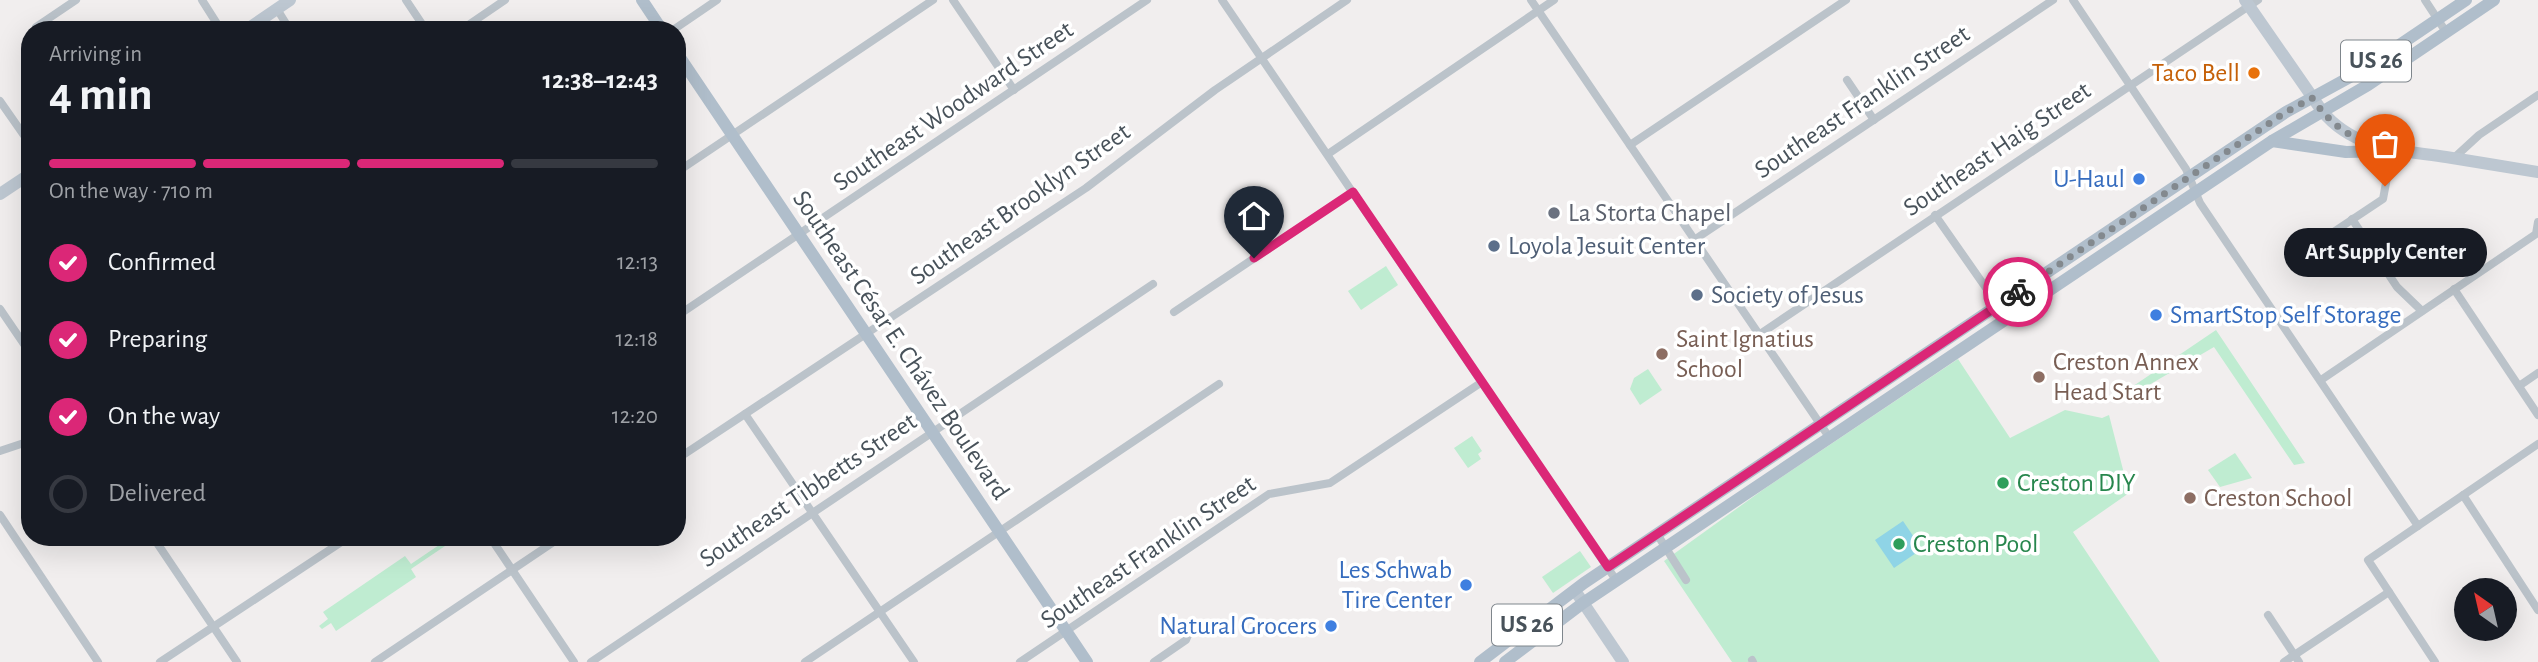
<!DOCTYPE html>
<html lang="en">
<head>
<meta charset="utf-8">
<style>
	:root { --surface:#171b24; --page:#242831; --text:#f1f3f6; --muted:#9ea1a6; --line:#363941; --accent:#db2777 }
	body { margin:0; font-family:"Alegreya Sans",sans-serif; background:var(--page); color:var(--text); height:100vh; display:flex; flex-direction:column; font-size:26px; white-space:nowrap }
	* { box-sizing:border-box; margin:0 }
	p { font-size:23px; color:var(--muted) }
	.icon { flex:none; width:38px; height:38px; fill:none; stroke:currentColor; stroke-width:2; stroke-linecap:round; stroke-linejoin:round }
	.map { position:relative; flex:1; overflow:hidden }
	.drawer { position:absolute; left:21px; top:21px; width:665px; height:525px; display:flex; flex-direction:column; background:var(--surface); border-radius:28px; box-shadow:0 7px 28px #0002 }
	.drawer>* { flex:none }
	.needle { width:46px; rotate:326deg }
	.tools { position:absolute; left:2454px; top:578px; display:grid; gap:14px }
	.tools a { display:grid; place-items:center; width:63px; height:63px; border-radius:50%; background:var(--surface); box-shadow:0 7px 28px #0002; font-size:35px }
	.pin { position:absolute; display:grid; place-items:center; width:60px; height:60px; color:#fff; margin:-72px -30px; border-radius:50% 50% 50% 0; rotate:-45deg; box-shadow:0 0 7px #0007 }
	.pin .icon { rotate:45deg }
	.courier { position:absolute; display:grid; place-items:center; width:70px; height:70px; margin:-35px; border:5px solid #db2777; border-radius:50%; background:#fff; color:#222; box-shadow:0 2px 9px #0007 }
	.bubble { position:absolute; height:49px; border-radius:24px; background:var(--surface); box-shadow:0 7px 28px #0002; font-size:23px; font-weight:700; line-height:49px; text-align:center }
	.summary em { font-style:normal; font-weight:700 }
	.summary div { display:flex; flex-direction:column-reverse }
	.summary { display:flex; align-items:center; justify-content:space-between; height:119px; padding:0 28px }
	h1 { font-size:46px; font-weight:700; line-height:52px }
	.bar { display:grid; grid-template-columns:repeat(4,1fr); gap:10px 7px; align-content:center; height:84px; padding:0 28px }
	.bar i { height:9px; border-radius:5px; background:var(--line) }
	.bar .current { background:var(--accent) }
	.bar p { grid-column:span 4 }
	ol { padding:0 28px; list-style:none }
	li { display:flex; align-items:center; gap:21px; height:77px }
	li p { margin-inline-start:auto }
	li .icon { padding:7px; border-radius:50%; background:var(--accent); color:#fff; stroke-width:4 }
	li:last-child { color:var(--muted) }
	li i { width:38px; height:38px; border:4px solid var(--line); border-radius:50% }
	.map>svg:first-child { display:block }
</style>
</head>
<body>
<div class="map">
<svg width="2538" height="662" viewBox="0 0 2538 662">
	<rect width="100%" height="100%" fill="#f1eeee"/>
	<g fill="#bfecd1">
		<polygon points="1386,266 1398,285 1361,310 1348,291"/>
		<polygon points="2216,330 2305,463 2294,465 2214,347 2125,399 2120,395"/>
		<polygon points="1958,359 2010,438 2065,410 2102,418 2109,415 2129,493 2073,532 2160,662 1732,662 1664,561 1764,489"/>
		<polygon points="1648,369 1662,390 1640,405 1630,389 1634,378"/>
		<polygon points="1472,436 1482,451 1478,454 1481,459 1468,468 1454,448"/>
		<polygon points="2235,453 2252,478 2220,487 2208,470"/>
		<polygon points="445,541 448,544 411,569 416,577 336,631 331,623 322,629 319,626 328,619 323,612 405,556 411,564"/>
		<polygon points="1580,551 1591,567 1553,593 1542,577"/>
	</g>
	<polygon fill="#8fd4e6" points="1903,521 1922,549 1894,568 1875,540"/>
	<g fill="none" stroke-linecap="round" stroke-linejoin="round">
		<g stroke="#bbc3ca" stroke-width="8">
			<polyline points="202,0 221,30"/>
			<polyline points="406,0 426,30"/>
			<polyline points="953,0 1014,90"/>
			<polyline points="1222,0 1616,580"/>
			<polyline points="1531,0 1829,437"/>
			<polyline points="2073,0 2186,169 2200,203 2418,526"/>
			<polyline points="2425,0 2446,32"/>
			<polyline points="277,9 290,30"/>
			<polyline points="36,27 76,0"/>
			<polyline points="461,30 505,0"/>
			<polyline points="673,30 717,0"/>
			<polyline points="1847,80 1874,120"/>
			<polyline points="0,101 30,144"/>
			<polyline points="1630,145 1846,0"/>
			<polyline points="1328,154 1554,0"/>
			<polyline points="2454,158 2479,135 2538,95"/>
			<polyline points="677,172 933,0"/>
			<polyline points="1935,215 2007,318"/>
			<polyline points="2352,219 2397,287 2422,311"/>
			<polyline points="1694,240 2053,0"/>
			<polyline points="2317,243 2383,199 2392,151"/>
			<polyline points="2454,289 2538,415"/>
			<polyline points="0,309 30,353"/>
			<polyline points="1174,312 1353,192"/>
			<polyline points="677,316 1147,0"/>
			<polyline points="1760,334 2258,0"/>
			<polyline points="2321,380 2536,234 2538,222"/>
			<polyline points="2519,386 2538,373"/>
			<polyline points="745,414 914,662"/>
			<polyline points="0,451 30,441"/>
			<polyline points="677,459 1086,188 1215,90 1347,0"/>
			<polyline points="2463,495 2538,610"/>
			<polyline points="0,515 98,662"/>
			<polyline points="1657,534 1686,580"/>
			<polyline points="153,537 237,662"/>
			<polyline points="490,537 574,662"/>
			<polyline points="2268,615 2299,662"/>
			<polyline points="1752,660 1753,662"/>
			<polyline points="160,662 349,537"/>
			<polyline points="375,662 561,537"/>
			<polyline points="591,662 1153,284"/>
			<polyline points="805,662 1219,384"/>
			<polyline points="1020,662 1269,494 1330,483 1482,382"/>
			<polyline points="1154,662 1186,640 1189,633"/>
			<polyline points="2284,662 2389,592"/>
			<polyline points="2435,662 2368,560 2538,444"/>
		</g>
		<g stroke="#bdc7d1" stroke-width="12">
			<path d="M2245,0L2322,111C2354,150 2400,150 2446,157C2477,162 2507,167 2538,172"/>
			<polyline points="246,30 290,0"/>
			<polyline points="0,194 30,174"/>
			<polyline points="1578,595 1623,662"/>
		</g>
		<g stroke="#b0becb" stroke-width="12">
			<polyline points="642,0 662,30"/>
			<polyline points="677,53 1087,662"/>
			<polyline points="2272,141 2346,152 2392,151"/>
			<polyline points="1480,662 1584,583 2286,112 2361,71 2466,0"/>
			<polyline points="1505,662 1583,603 2272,141 2368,85 2494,0"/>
		</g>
	</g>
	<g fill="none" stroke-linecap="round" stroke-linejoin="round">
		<path stroke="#83898e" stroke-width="7" stroke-dasharray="0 12.6" d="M2018,292L2286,112L2312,98C2335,130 2354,140 2392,151L2385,186"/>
		<polyline stroke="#db2777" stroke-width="9" points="1254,258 1353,192 1608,567 2018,292"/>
	</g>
	<circle fill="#e8710a" stroke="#fff" stroke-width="2.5" cx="2254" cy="73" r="7"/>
	<g fill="#3f7fe0" stroke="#fff" stroke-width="2.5">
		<circle cx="2139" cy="179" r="7"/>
		<circle cx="2156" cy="315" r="7"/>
		<circle cx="1466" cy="585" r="7"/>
		<circle cx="1331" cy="626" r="7"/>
	</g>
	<circle fill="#6b7280" stroke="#fff" stroke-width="2.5" cx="1554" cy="213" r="7"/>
	<g fill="#5c6f8a" stroke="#fff" stroke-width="2.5">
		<circle cx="1494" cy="246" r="7"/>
		<circle cx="1697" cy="295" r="7"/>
	</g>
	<g fill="#8d6e63" stroke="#fff" stroke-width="2.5">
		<circle cx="1662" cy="354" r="7"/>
		<circle cx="2039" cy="377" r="7"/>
		<circle cx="2190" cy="498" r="7"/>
	</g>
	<g fill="#2e9e5b" stroke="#fff" stroke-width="2.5">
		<circle cx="2003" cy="483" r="7"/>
		<circle cx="1899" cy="544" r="7"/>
	</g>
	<g text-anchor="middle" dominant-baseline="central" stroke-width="7" stroke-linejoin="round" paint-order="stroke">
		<g fill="#fff" stroke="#7f868c" stroke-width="2">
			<rect x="2341" y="40.5" width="70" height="41" rx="5"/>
			<rect x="1492" y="604.5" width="70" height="41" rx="5"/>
		</g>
		<g font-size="24" font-weight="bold" fill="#48525a">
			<text x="2376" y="61">US 26</text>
			<text x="1527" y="625">US 26</text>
		</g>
		<g font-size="26" fill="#c56008" stroke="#fff" text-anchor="end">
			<text x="2240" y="73">Taco Bell</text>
		</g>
		<g font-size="26" fill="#48525a" stroke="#fff">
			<text transform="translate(1862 102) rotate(-34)">Southeast Franklin Street</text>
			<text transform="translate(953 106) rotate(-34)">Southeast Woodward Street</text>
			<text transform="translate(1997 149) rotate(-34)">Southeast Haig Street</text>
			<text transform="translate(1020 204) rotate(-35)">Southeast Brooklyn Street</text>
			<text transform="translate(901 345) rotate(56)">Southeast César E. Chávez Boulevard</text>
			<text transform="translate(808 490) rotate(-34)">Southeast Tibbetts Street</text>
			<text transform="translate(1148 552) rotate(-34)">Southeast Franklin Street</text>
		</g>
		<g font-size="26" fill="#366cbe" stroke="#fff" text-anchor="end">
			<text x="2125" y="179">U-Haul</text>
			<text x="2170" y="315" text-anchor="start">SmartStop Self Storage</text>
			<text x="1452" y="570">Les Schwab<tspan x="1452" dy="30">Tire Center</tspan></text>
			<text x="1317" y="626">Natural Grocers</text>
		</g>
		<g font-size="26" fill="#5b616d" stroke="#fff" text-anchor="start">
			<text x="1568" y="213">La Storta Chapel</text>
		</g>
		<g font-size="26" fill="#4e5e75" stroke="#fff" text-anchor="start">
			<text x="1508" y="246">Loyola Jesuit Center</text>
			<text x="1711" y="295">Society of Jesus</text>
		</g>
		<g font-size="26" fill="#785e54" stroke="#fff" text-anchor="start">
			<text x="1676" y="339">Saint Ignatius<tspan x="1676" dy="30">School</tspan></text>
			<text x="2053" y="362">Creston Annex<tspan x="2053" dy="30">Head Start</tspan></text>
			<text x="2204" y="498">Creston School</text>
		</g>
		<g font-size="26" fill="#27864d" stroke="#fff" text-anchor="start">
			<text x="2017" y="483">Creston DIY</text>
			<text x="1913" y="544">Creston Pool</text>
		</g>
	</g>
</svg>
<div class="tools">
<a><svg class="needle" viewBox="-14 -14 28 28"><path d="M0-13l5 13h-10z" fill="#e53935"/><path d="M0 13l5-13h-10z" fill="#9ea1a6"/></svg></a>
</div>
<div class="pin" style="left:2385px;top:186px;background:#ea580c"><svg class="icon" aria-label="bag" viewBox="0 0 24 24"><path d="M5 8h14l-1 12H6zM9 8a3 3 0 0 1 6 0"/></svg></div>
<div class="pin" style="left:1254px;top:258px;background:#1f2937"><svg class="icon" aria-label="home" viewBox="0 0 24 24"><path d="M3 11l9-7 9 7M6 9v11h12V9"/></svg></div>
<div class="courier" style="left:2018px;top:292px"><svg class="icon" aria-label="bike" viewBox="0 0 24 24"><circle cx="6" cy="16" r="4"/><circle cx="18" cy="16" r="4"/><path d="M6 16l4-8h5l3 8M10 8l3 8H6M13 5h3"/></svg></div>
<div class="bubble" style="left:2284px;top:228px;width:203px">Art Supply Center</div>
<section class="drawer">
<div class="summary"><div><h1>4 min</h1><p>Arriving in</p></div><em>12:38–12:43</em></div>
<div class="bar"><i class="current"></i><i class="current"></i><i class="current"></i><i></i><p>On the way · 710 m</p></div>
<ol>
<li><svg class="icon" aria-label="check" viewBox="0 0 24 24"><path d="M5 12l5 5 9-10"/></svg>Confirmed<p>12:13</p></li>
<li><svg class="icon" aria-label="check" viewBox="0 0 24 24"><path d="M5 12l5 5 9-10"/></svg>Preparing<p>12:18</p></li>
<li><svg class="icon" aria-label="check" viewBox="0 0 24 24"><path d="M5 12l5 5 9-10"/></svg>On the way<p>12:20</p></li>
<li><i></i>Delivered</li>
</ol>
</section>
</div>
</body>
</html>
